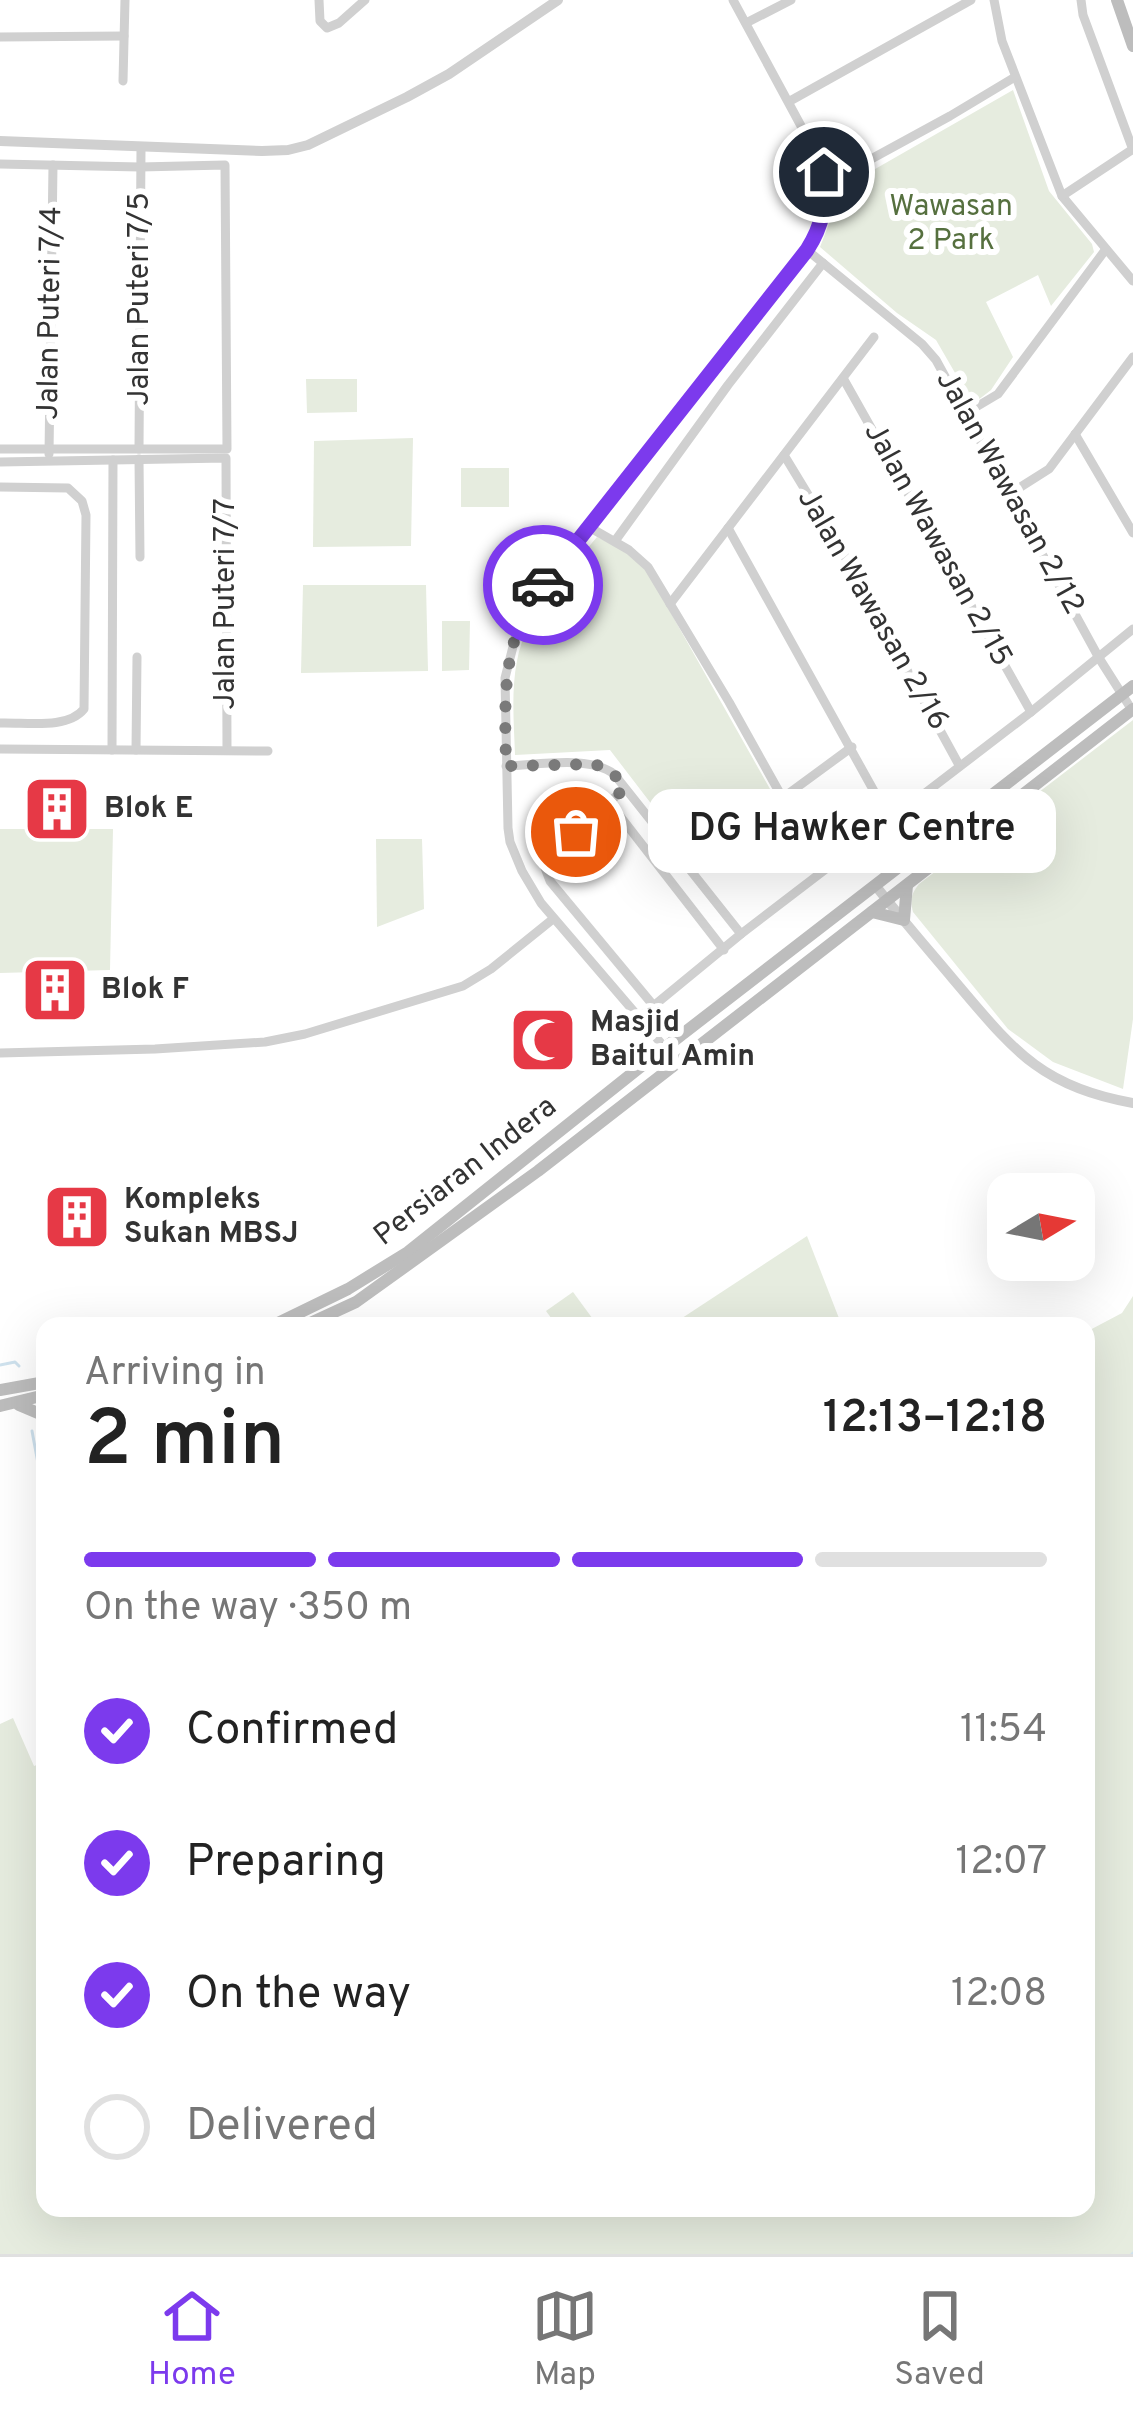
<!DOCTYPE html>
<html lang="en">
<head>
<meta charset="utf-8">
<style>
	:root { --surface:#fff; --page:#f6f6f6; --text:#222; --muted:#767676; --line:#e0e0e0; --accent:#7c3aed }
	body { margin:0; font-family:Overpass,sans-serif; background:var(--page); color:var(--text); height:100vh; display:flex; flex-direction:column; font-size:45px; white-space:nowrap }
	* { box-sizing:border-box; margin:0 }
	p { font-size:39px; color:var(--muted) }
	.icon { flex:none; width:66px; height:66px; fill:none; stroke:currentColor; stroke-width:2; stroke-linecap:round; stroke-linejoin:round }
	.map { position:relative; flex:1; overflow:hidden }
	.sheet { position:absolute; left:36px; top:1317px; width:1059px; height:900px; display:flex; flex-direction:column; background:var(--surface); border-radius:24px; box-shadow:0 12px 48px #0002 }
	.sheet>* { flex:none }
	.needle { width:78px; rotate:80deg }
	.fabs { position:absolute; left:987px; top:1173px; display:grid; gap:24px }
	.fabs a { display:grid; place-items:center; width:108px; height:108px; border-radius:24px; background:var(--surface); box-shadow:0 12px 48px #0002; font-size:60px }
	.pin { position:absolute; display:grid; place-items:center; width:102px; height:102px; color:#fff; margin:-51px; border:6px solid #fff; border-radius:50%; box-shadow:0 3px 12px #0007 }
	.courier { position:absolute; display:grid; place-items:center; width:120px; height:120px; margin:-60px; border:9px solid #7c3aed; border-radius:50%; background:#fff; color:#222; box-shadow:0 3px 15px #0007 }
	.bubble { position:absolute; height:84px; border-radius:24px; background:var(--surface); box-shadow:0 12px 48px #0002; font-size:39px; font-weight:600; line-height:84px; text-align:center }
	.summary em { font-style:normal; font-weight:600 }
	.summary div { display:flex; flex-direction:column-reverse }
	.summary { display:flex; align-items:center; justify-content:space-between; height:204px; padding:0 48px }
	h1 { font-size:78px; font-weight:600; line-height:90px }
	.bar { display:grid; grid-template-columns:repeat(4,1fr); gap:18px 12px; align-content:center; height:144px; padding:0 48px }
	.bar i { height:15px; border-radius:9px; background:var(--line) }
	.bar .active { background:var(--accent) }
	.bar p { grid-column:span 4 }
	ol { padding:0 48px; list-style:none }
	li { display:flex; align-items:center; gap:36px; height:132px }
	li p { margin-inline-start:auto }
	li .icon { padding:12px; border-radius:50%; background:var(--accent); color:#fff; stroke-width:4 }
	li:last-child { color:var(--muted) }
	li i { width:66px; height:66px; border:6px solid var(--line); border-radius:50% }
	.tabs { display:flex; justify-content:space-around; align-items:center; height:168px; border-top:3px solid var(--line); background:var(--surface); font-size:33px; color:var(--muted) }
	.tabs a { display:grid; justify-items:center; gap:6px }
	.tabs .active { color:var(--accent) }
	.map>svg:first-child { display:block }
</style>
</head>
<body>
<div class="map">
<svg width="1133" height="2254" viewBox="0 0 1133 2254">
	<rect width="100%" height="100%" fill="#fff"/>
	<g fill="#e6ecdf">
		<polygon points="1013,90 1049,191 1092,244 1094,252 1051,306 1038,275 986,302 1013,357 991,390 973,404 936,340 897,313 820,247 832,216 835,192"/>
		<polygon points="306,379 357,379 357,412 307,413"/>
		<polygon points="413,438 411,546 313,547 314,441"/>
		<rect x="461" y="468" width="48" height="39"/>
		<path d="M597,537L628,552L646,569L774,796L692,857L610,750L515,755C514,724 511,691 517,661C526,611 566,575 597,537Z"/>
		<polygon points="303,585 426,585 428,671 301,673"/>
		<polygon points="442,621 470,621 469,670 442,671"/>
		<path d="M1133,720V1019L1123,1089L1053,1062L1008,1029L913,912C910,900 911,894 919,884Z"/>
		<polygon points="0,829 113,829 110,970 0,973"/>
		<polygon points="376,839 422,839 424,909 377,927"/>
		<polygon points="807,1236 842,1326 673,1326 673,1324"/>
		<polygon points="573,1292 598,1326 557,1326 546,1311"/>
		<polygon points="1133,1296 1133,2254 0,2254 0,1724 13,1718 34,1766 45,1762 45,2208 1086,2208 1086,1332 1122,1313"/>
	</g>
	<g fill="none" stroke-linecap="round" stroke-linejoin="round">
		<g stroke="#cfe2ee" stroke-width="3">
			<polyline points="0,1365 15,1362 19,1366"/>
			<polyline points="32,1431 45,1501"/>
			<polyline points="1132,2254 1133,2253"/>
		</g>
		<g stroke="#d0d0d0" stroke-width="9">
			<polyline points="319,0 320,21 327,28 339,23 365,0"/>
			<polyline points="994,0 1002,41 1062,196 1133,281"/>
			<polyline points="1081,0 1083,15 1133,150"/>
			<polyline points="746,23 791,0"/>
			<polyline points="0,37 124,36"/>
			<polyline points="123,81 125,0"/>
			<polyline points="790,101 971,0"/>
			<polyline points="0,164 140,167 225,165 227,449 0,449"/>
			<polyline points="840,176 950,116 1015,77"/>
			<polyline points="1062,196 1133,149"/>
			<polyline points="807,250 922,344 936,360 1099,658 1132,710"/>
			<polyline points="843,378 1031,712"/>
			<polyline points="966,413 998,394 1106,249"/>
			<polyline points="1075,434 1133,533"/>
			<polyline points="139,449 141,148"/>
			<polyline points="49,454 53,165"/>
			<polyline points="784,455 838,544 959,765"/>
			<polyline points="139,459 140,557"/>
			<polyline points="0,462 226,458 227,750"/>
			<path d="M0,487L68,488L82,501L86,515L84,709C67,730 26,722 0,723"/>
			<polyline points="1011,493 1049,469 1133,357"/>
			<polyline points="589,527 629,550 648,567 729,702 782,797"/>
			<polyline points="728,528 890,820"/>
			<polyline points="615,541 728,385 823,263"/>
			<polyline points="670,604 874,337"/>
			<polyline points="0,749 268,751"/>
			<polyline points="112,750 113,460"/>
			<polyline points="136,750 137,657"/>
			<path d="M506,766C538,765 589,755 614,774L741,934"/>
			<polyline points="624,789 549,856 545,868 550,881 653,1005"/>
			<polyline points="609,802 724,950"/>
			<polyline points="687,868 852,747"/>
			<polyline points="640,1017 741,934 1031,712 1133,629"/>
			<polyline points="0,1053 155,1049 265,1042 305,1034 463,986 491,969 553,919"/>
			<path d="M678,1063L541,903L522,871L510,842L508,828L505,678L518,627L534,596L807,250C824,223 830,192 820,161L733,0"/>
		</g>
		<g stroke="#d0d0d0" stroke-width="10">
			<polyline points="0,141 262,151 288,150 308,145 407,97 449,74 558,0"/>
			<path d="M875,885C900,917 927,948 953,979C1011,1047 1039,1087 1133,1103"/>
		</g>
		<g stroke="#bdbdbd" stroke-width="12">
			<polyline points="1117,0 1133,46"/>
			<polyline points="872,912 904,920 907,885"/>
			<polyline points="272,1326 348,1289 408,1252 649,1060 1133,686"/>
			<polyline points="304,1326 356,1302 538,1171 1133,709"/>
			<polyline points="0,1390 45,1382"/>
			<polyline points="19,1405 45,1416"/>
			<polyline points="0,1406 45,1395"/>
		</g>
	</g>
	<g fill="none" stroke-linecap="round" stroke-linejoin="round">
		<path stroke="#7a7a7a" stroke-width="12" stroke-dasharray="0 21.6" d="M543,585C500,639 505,701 506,766L595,764L614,774L624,789L576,832"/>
		<path stroke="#7c3aed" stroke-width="15" d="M543,585L807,250C823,225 827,202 824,172"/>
	</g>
	<defs>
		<symbol id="building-square" viewBox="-11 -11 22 22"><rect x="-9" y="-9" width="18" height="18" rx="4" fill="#e63946" stroke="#fff"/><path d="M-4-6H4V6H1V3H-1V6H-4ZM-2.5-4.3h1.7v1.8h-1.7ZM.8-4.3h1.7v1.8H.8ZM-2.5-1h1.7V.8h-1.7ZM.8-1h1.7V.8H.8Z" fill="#fff"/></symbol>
		<symbol id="mosque-square" viewBox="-11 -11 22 22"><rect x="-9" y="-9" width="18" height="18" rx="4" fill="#e63946" stroke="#fff"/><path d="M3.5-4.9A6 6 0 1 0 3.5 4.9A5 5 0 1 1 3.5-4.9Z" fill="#fff"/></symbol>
	</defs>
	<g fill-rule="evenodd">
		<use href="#building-square" x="19" y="771" width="76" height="76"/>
		<use href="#building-square" x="17" y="952" width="76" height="76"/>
		<use href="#mosque-square" x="505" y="1002" width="76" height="76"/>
		<use href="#building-square" x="39" y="1179" width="76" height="76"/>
	</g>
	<g text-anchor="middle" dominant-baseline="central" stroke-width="12" stroke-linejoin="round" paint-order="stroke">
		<g font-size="30" fill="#56703f" stroke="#fff">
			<text x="951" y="207">Wawasan<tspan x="951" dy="34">2 Park</tspan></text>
		</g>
		<g font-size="30" fill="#333" stroke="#fff">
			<text transform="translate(140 299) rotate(-90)">Jalan Puteri 7/5</text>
			<text transform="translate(51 313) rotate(-89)">Jalan Puteri 7/4</text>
			<text transform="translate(1009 493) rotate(61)">Jalan Wawasan 2/12</text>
			<text transform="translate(937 545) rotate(61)">Jalan Wawasan 2/15</text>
			<text transform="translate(226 604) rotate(-90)">Jalan Puteri 7/7</text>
			<text transform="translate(872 610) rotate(60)">Jalan Wawasan 2/16</text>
			<text transform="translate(466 1172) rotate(-38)">Persiaran Indera</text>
		</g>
		<g font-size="30" font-weight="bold" fill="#333" stroke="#fff" text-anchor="start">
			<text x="104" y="809">Blok E</text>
			<text x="101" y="990">Blok F</text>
			<text x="590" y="1023">Masjid<tspan x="590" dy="34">Baitul Amin</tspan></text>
			<text x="124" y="1200">Kompleks<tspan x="124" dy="34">Sukan MBSJ</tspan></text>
		</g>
	</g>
</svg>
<div class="fabs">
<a><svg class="needle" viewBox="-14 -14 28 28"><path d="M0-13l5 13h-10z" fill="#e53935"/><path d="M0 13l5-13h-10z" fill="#767676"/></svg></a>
</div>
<div class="pin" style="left:576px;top:832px;background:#ea580c"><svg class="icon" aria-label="bag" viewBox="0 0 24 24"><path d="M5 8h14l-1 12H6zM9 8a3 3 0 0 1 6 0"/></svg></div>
<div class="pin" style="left:824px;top:172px;background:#1f2937"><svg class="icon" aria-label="home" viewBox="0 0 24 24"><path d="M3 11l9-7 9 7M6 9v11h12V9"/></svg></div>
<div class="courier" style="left:543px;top:585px"><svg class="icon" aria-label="car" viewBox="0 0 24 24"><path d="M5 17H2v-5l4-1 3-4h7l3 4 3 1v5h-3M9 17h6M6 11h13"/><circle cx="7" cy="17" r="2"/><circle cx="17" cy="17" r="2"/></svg></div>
<div class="bubble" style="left:648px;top:789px;width:408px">DG Hawker Centre</div>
<section class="sheet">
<div class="summary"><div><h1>2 min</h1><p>Arriving in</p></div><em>12:13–12:18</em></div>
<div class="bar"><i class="active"></i><i class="active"></i><i class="active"></i><i></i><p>On the way · 350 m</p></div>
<ol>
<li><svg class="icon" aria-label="check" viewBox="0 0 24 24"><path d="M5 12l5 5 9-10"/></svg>Confirmed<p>11:54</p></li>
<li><svg class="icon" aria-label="check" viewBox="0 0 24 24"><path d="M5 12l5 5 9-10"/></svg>Preparing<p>12:07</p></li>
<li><svg class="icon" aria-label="check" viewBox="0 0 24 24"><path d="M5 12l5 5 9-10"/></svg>On the way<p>12:08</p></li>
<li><i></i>Delivered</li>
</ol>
</section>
</div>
<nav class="tabs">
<a class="active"><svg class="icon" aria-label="home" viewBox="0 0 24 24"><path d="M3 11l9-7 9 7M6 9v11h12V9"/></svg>Home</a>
<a><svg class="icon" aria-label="map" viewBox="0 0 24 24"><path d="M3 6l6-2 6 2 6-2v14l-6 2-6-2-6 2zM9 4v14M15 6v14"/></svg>Map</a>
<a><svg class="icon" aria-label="saved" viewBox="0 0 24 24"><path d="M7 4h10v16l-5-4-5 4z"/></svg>Saved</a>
</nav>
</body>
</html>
